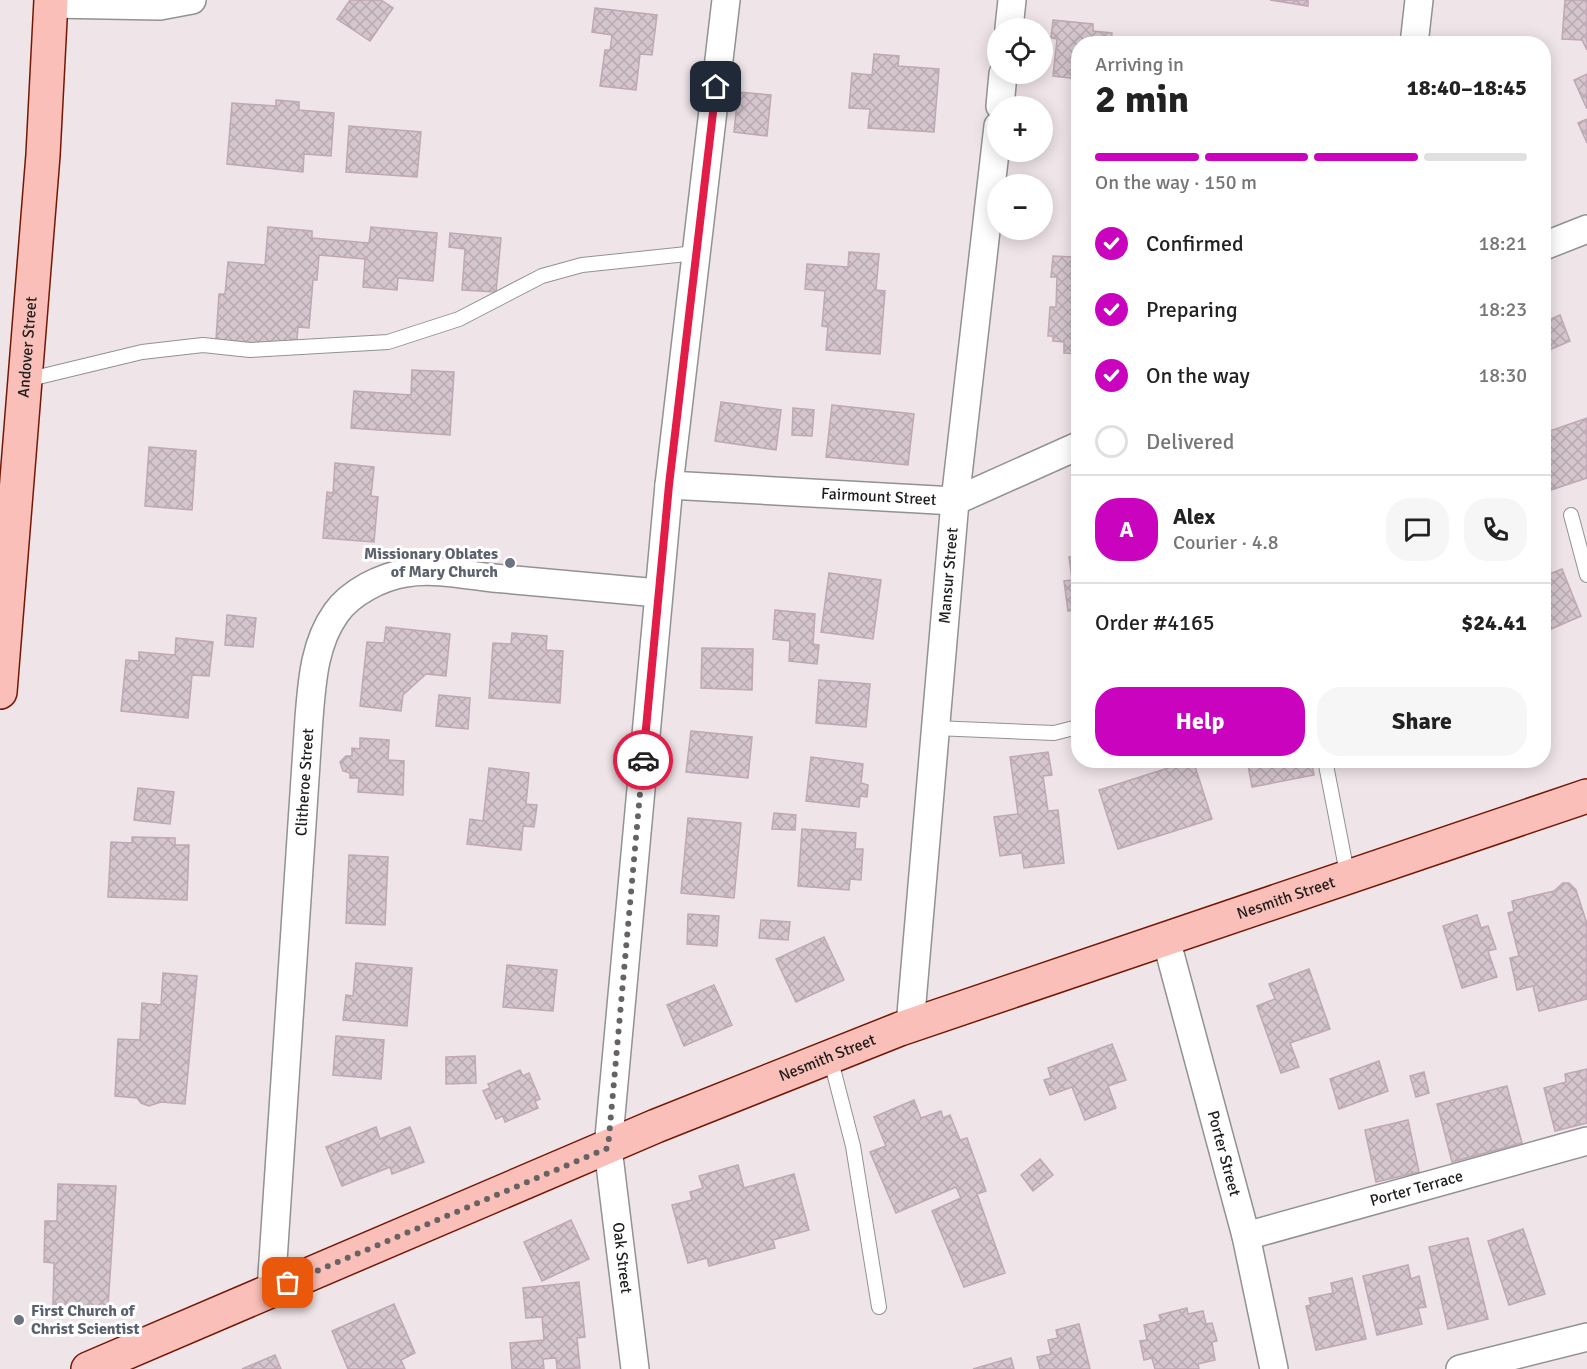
<!DOCTYPE html>
<html lang="en">
<head>
<meta charset="utf-8">
<style>
	:root { --surface:#fff; --page:#f6f6f6; --text:#222; --muted:#767676; --line:#e0e0e0; --accent:#c903be }
	body { margin:0; font-family:Signika,sans-serif; background:var(--page); color:var(--text); height:100vh; display:flex; flex-direction:column; font-size:22px; white-space:nowrap }
	* { box-sizing:border-box; margin:0 }
	p { font-size:20px; color:var(--muted) }
	.icon { flex:none; width:33px; height:33px; fill:none; stroke:currentColor; stroke-width:2; stroke-linecap:round; stroke-linejoin:round }
	.map { position:relative; flex:1; overflow:hidden }
	.sheet { position:absolute; left:1071px; top:36px; width:480px; height:732px; display:flex; flex-direction:column; background:var(--surface); border-radius:24px; box-shadow:0 3px 15px #0003 }
	.sheet>* { flex:none }
	.buttons { position:absolute; left:987px; top:18px; display:grid; gap:12px }
	.buttons a { display:grid; place-items:center; width:66px; height:66px; border-radius:50%; background:var(--surface); box-shadow:0 3px 15px #0003; font-size:30px }
	.pin { position:absolute; display:grid; place-items:center; width:51px; height:51px; color:#fff; margin:-26px; border-radius:12px; box-shadow:0 3px 9px #0006 }
	.courier { position:absolute; display:grid; place-items:center; width:60px; height:60px; margin:-30px; border:4px solid #e11d48; border-radius:50%; background:#fff; color:#222; box-shadow:0 2px 8px #0007 }
	.headline em { font-style:normal; font-weight:800 }
	.headline div { display:flex; flex-direction:column-reverse }
	.headline { display:flex; align-items:center; justify-content:space-between; height:102px; padding:0 24px }
	h1 { font-size:39px; font-weight:800; line-height:45px }
	.bar { display:grid; grid-template-columns:repeat(4,1fr); gap:9px 6px; align-content:center; height:72px; padding:0 24px }
	.bar i { height:8px; border-radius:4px; background:var(--line) }
	.bar .on { background:var(--accent) }
	.bar p { grid-column:span 4 }
	.line { display:flex; align-items:center; gap:15px; padding:0 24px; border-top:2px solid var(--line) }
	.line div { flex:1 }
	.round { display:grid; place-items:center; flex:none; width:63px; height:63px; border-radius:24px; background:var(--page) }
	ol { padding:0 24px; list-style:none }
	li { display:flex; align-items:center; gap:18px; height:66px }
	li p { margin-inline-start:auto }
	li .icon { padding:6px; border-radius:50%; background:var(--accent); color:#fff; stroke-width:4 }
	li:last-child { color:var(--muted) }
	li i { width:33px; height:33px; border:3px solid var(--line); border-radius:50% }
	.action { display:flex; gap:12px; margin-top:auto; padding:12px 24px }
	.action a { flex:1; height:69px; border-radius:24px; background:var(--accent); color:#fff; font-size:24px; font-weight:800; line-height:69px; text-align:center }
	.action a+a { background:var(--page); color:var(--text) }
	.map>svg:first-child { display:block }
</style>
</head>
<body>
<div class="map">
<svg width="1587" height="1369" viewBox="0 0 1587 1369">
	<defs>
		<pattern id="building-cross-hatch" width="8" height="8" patternUnits="userSpaceOnUse" patternTransform="scale(1.5)"><rect width="8" height="8" fill="#d5c5cd"/><path d="M0 0l8 8M0 8l8-8" fill="none" stroke="#b6a9b0"/></pattern>
	</defs>
	<rect width="100%" height="100%" fill="#efe4e7"/>
	<g fill="url(#building-cross-hatch)" stroke="#c0a7b4" stroke-width="1.5">
		<polygon points="350,0 381,0 393,8 370,41 337,19"/>
		<polygon points="1270,0 1308,0 1308,6"/>
		<polygon points="1565,0 1587,0 1587,50 1582,40 1562,39"/>
		<polygon points="595,8 657,15 652,55 640,54 636,90 600,86 605,50 610,50 612,35 592,32"/>
		<polygon points="1053,20 1093,24 1093,31 1112,33 1111,44 1078,44 1078,79 1053,76 1057,39 1051,38"/>
		<polygon points="874,54 899,56 898,66 939,69 934,132 868,128 870,109 849,108 852,73 872,75"/>
		<polygon points="1587,74 1587,109 1574,80"/>
		<polygon points="738,92 771,95 767,136 734,132"/>
		<polygon points="276,100 299,102 299,110 334,113 331,156 304,154 303,172 227,164 232,103 276,106"/>
		<polygon points="1587,119 1587,143 1578,123"/>
		<polygon points="349,126 421,132 417,177 346,172"/>
		<polygon points="268,227 312,231 312,238 369,243 371,227 437,233 433,281 398,278 397,290 363,287 365,259 319,255 317,280 313,280 309,328 298,327 297,339 293,339 289,345 216,340 219,294 225,294 228,262 265,265"/>
		<polygon points="1075,230 1078,230 1078,354 1064,353 1064,342 1053,341 1053,336 1048,336 1050,307 1056,307 1057,277 1051,277 1053,256 1073,257"/>
		<polygon points="450,233 501,238 496,292 462,290 465,249 449,247"/>
		<polygon points="849,252 879,254 876,290 885,291 880,354 826,350 828,327 822,326 825,291 805,289 807,264 848,267"/>
		<polygon points="1560,315 1570,341 1544,352 1544,322"/>
		<polygon points="412,370 454,372 450,435 351,428 354,391 411,395"/>
		<polygon points="721,402 781,410 776,450 715,441"/>
		<polygon points="832,405 914,414 908,465 826,457"/>
		<polygon points="793,408 814,410 812,436 792,435"/>
		<polygon points="1587,418 1587,478 1545,492 1544,433"/>
		<polygon points="149,447 196,451 192,510 145,506"/>
		<polygon points="335,463 374,467 371,496 378,497 374,542 323,538 327,492 333,493"/>
		<polygon points="1078,556 1078,610 1068,611 1064,581 1072,580 1069,557"/>
		<polygon points="1544,566 1547,575 1562,569 1581,616 1544,632"/>
		<polygon points="829,573 881,580 873,639 821,632"/>
		<polygon points="775,610 815,614 813,644 819,645 817,664 789,661 790,641 773,639"/>
		<polygon points="227,615 256,618 253,647 225,645"/>
		<polygon points="386,627 450,634 446,676 426,674 403,695 401,711 360,706 367,642 384,643"/>
		<polygon points="512,633 547,636 546,650 563,651 560,703 489,698 493,643 511,644"/>
		<polygon points="176,638 213,642 209,676 192,675 188,718 121,711 126,660 139,661 139,652 175,655"/>
		<polygon points="702,648 753,649 752,690 701,688"/>
		<polygon points="819,680 870,684 866,727 816,723"/>
		<polygon points="439,695 470,698 468,729 436,726"/>
		<polygon points="691,731 752,737 748,778 686,772"/>
		<polygon points="360,738 389,740 388,760 404,761 403,795 358,792 359,778 350,778 350,773 343,771 340,762 346,756 352,756 352,748 360,749"/>
		<polygon points="1048,752 1052,775 1043,776 1048,811 1058,810 1064,863 1024,868 1022,853 1000,856 994,817 1018,814 1010,757"/>
		<polygon points="811,757 863,764 861,783 868,785 867,797 860,796 859,807 806,801"/>
		<polygon points="1193,760 1212,819 1118,849 1099,790"/>
		<polygon points="1247,760 1311,760 1314,775 1252,787"/>
		<polygon points="489,768 529,773 526,804 537,805 534,827 523,826 521,850 467,844 470,819 483,821"/>
		<polygon points="138,788 174,792 170,824 134,820"/>
		<polygon points="774,813 796,815 795,830 772,829"/>
		<polygon points="688,818 741,823 734,898 681,893"/>
		<polygon points="802,829 856,833 855,849 863,849 861,880 850,879 849,890 798,886"/>
		<polygon points="132,837 175,838 175,845 189,845 187,900 108,897 111,842 132,843"/>
		<polygon points="349,855 388,857 385,925 346,923"/>
		<polygon points="1563,883 1569,883 1576,890 1587,924 1587,999 1539,1011 1533,986 1517,990 1510,958 1519,956 1508,913 1514,911 1512,901 1554,891"/>
		<polygon points="688,914 719,916 717,946 687,944"/>
		<polygon points="1477,915 1481,928 1488,926 1496,949 1488,951 1497,977 1462,988 1443,926"/>
		<polygon points="761,920 790,922 788,940 759,938"/>
		<polygon points="824,937 844,980 796,1002 776,959"/>
		<polygon points="356,963 412,968 407,1026 343,1020 346,995 353,996"/>
		<polygon points="507,965 557,970 553,1011 503,1007"/>
		<polygon points="1309,969 1330,1029 1290,1043 1299,1067 1281,1073 1257,1006 1275,999 1269,984"/>
		<polygon points="163,973 197,976 185,1104 161,1102 149,1106 141,1103 137,1098 115,1096 118,1039 140,1040 142,1003 161,1005"/>
		<polygon points="714,985 732,1025 684,1046 667,1005"/>
		<polygon points="336,1036 384,1040 381,1079 333,1075"/>
		<polygon points="1112,1044 1126,1080 1108,1086 1116,1108 1085,1120 1072,1087 1050,1095 1044,1080 1051,1078 1048,1068"/>
		<polygon points="475,1056 476,1083 446,1084 446,1057"/>
		<polygon points="1379,1061 1388,1091 1339,1109 1330,1079"/>
		<polygon points="1587,1069 1587,1123 1555,1131 1544,1088 1566,1082 1565,1074"/>
		<polygon points="520,1070 523,1076 529,1073 540,1099 535,1101 538,1108 505,1122 503,1116 496,1119 483,1091 490,1088 488,1084"/>
		<polygon points="1424,1072 1429,1093 1416,1097 1410,1076"/>
		<polygon points="1507,1086 1522,1143 1452,1162 1437,1104"/>
		<polygon points="914,1100 921,1118 941,1111 943,1118 950,1115 960,1140 967,1138 986,1191 977,1194 1005,1273 964,1287 932,1211 961,1198 956,1187 896,1213 870,1152 886,1146 874,1117"/>
		<polygon points="1408,1120 1419,1172 1376,1182 1365,1130"/>
		<polygon points="376,1127 380,1139 410,1127 424,1162 392,1174 390,1167 342,1186 326,1147"/>
		<polygon points="1040,1159 1053,1175 1033,1191 1021,1175"/>
		<polygon points="738,1165 744,1188 794,1174 809,1230 773,1240 775,1248 709,1266 707,1258 688,1263 672,1205 692,1200 690,1192 703,1188 699,1176"/>
		<polygon points="58,1184 116,1186 108,1306 53,1305 54,1263 44,1262 45,1221 57,1221"/>
		<polygon points="571,1220 589,1259 542,1281 524,1242"/>
		<polygon points="1523,1229 1545,1294 1509,1305 1488,1241"/>
		<polygon points="1468,1238 1488,1319 1448,1329 1429,1247"/>
		<polygon points="1408,1265 1411,1279 1419,1276 1426,1307 1418,1308 1422,1324 1377,1335 1363,1276"/>
		<polygon points="1352,1278 1366,1339 1316,1350 1306,1306 1311,1305 1309,1298 1333,1293 1331,1283"/>
		<polygon points="579,1282 585,1337 577,1338 580,1368 557,1369 556,1358 543,1359 544,1369 512,1369 510,1343 544,1340 542,1317 526,1318 523,1288"/>
		<polygon points="394,1304 415,1353 401,1360 405,1369 348,1369 332,1331"/>
		<polygon points="1187,1308 1188,1314 1203,1311 1206,1324 1212,1323 1217,1341 1212,1342 1215,1360 1198,1364 1199,1369 1155,1369 1152,1358 1144,1360 1140,1341 1147,1340 1144,1325 1161,1321 1159,1315"/>
		<polygon points="1079,1324 1090,1369 1040,1369 1037,1357 1051,1354 1048,1340 1058,1338 1056,1330"/>
		<polygon points="275,1355 281,1369 242,1369"/>
		<polygon points="1011,1358 1014,1369 973,1369"/>
	</g>
	<g fill="none" stroke-linecap="round" stroke-linejoin="round">
		<defs>
			<g id="lane">
				<polyline points="26,380 142,352 203,345 250,350 388,342 459,319 542,276 582,265 696,253"/>
				<polyline points="1571,515 1587,575"/>
				<polyline points="935,728 1054,733 1078,727"/>
				<polyline points="1325,760 1348,878"/>
				<polyline points="830,1057 853,1146 879,1307"/>
			</g>
			<g id="street">
				<polyline points="51,4 160,6 192,0"/>
				<polyline points="1009,28 1012,0"/>
				<polyline points="1414,44 1419,0"/>
				<polyline points="1000,106 1003,74"/>
				<polyline points="1544,246 1587,229"/>
				<path id="s1" d="M669,485L955,501L1078,446"/>
				<path id="s2" d="M1166,939L1246,1236L1274,1369"/>
				<path id="s3" d="M910,1026L955,501L998,126"/>
				<path id="s4" d="M1246,1236L1587,1141"/>
				<path id="s5" d="M271,1291L309,718C312,682 314,644 336,613C351,592 381,577 406,573C433,568 466,575 493,578C548,583 603,588 658,593"/>
				<polyline points="635,1369 608,1148 669,485 726,0"/>
				<polyline points="1460,1369 1587,1337"/>
			</g>
			<g id="secondary">
				<path id="s6" d="M0,692L43,155L51,0"/>
				<path id="s7" d="M88,1369L656,1126L900,1029L1587,796"/>
			</g>
		</defs>
		<use href="#lane" stroke="#929292" stroke-width="16"/>
		<use href="#street" stroke="#929292" stroke-width="30"/>
		<use href="#secondary" stroke="#741806" stroke-width="36"/>
		<use href="#lane" stroke="#fff" stroke-width="14"/>
		<use href="#street" stroke="#fff" stroke-width="27"/>
		<use href="#secondary" stroke="#f9bfb8" stroke-width="33"/>
	</g>
	<g fill="none" stroke-linecap="round" stroke-linejoin="round">
		<polyline stroke="#676364" stroke-width="6" stroke-dasharray="0 10.8" points="288,1283 608,1148 643,760"/>
		<polyline stroke="#e11d48" stroke-width="8" points="643,760 669,485 716,87"/>
	</g>
	<g fill="#6b7280" stroke="#fff" stroke-width="2">
		<circle cx="510" cy="563" r="6"/>
		<circle cx="19" cy="1320" r="6"/>
	</g>
	<g text-anchor="middle" dominant-baseline="central" stroke-width="6" stroke-linejoin="round" paint-order="stroke">
		<g font-size="16" fill="#1e1e1e" stroke="#fff">
			<text stroke="none"><textPath href="#s6" startOffset="346">Andover Street</textPath></text>
			<text stroke="none"><textPath href="#s1" startOffset="210">Fairmount Street</textPath></text>
			<text stroke="none"><textPath href="#s3" startOffset="452">Mansur Street</textPath></text>
			<text stroke="none"><textPath href="#s5" startOffset="510">Clitheroe Street</textPath></text>
			<text stroke="none"><textPath href="#s7" startOffset="1288">Nesmith Street</textPath></text>
			<text stroke="none"><textPath href="#s7" startOffset="802">Nesmith Street</textPath></text>
			<text stroke="none"><textPath href="#s2" startOffset="222">Porter Street</textPath></text>
			<text stroke="none"><textPath href="#s4" startOffset="177">Porter Terrace</textPath></text>
			<text transform="translate(622 1258) rotate(83)">Oak Street</text>
		</g>
		<g font-size="16" font-weight="bold" fill="#5b616d" stroke="#fff" text-anchor="end">
			<text x="498" y="554">Missionary Oblates<tspan x="498" dy="18">of Mary Church</tspan></text>
			<text x="31" y="1311" text-anchor="start">First Church of<tspan x="31" dy="18">Christ Scientist</tspan></text>
		</g>
	</g>
</svg>
<div class="buttons">
<a><svg class="icon" aria-label="locate" viewBox="0 0 24 24"><circle cx="12" cy="12" r="6"/><path d="M12 2v4M12 18v4M2 12h4M18 12h4"/></svg></a>
<a>+</a>
<a>−</a>
</div>
<div class="pin" style="left:288px;top:1283px;background:#ea580c"><svg class="icon" aria-label="bag" viewBox="0 0 24 24"><path d="M5 8h14l-1 12H6zM9 8a3 3 0 0 1 6 0"/></svg></div>
<div class="pin" style="left:716px;top:87px;background:#1f2937"><svg class="icon" aria-label="home" viewBox="0 0 24 24"><path d="M3 11l9-7 9 7M6 9v11h12V9"/></svg></div>
<div class="courier" style="left:643px;top:760px"><svg class="icon" aria-label="car" viewBox="0 0 24 24"><path d="M5 17H2v-5l4-1 3-4h7l3 4 3 1v5h-3M9 17h6M6 11h13"/><circle cx="7" cy="17" r="2"/><circle cx="17" cy="17" r="2"/></svg></div>
<section class="sheet">
<div class="headline"><div><h1>2 min</h1><p>Arriving in</p></div><em>18:40–18:45</em></div>
<div class="bar"><i class="on"></i><i class="on"></i><i class="on"></i><i></i><p>On the way · 150 m</p></div>
<ol>
<li><svg class="icon" aria-label="check" viewBox="0 0 24 24"><path d="M5 12l5 5 9-10"/></svg>Confirmed<p>18:21</p></li>
<li><svg class="icon" aria-label="check" viewBox="0 0 24 24"><path d="M5 12l5 5 9-10"/></svg>Preparing<p>18:23</p></li>
<li><svg class="icon" aria-label="check" viewBox="0 0 24 24"><path d="M5 12l5 5 9-10"/></svg>On the way<p>18:30</p></li>
<li><i></i>Delivered</li>
</ol>
<div class="line" style="height:108px"><b class="round" style="background:var(--accent);color:#fff">A</b><div><b>Alex</b><p>Courier · 4.8</p></div><a class="round"><svg class="icon" aria-label="chat" viewBox="0 0 24 24"><path d="M4 5h16v11H9l-5 4z"/></svg></a><a class="round"><svg class="icon" aria-label="phone" viewBox="0 0 24 24"><path d="M5 4h4l2 5-3 2q2 4 5 5l2-3 5 2v4C11 20 4 13 5 4z"/></svg></a></div>
<div class="line" style="height:78px"><div>Order #4165</div><b>$24.41</b></div>
<div class="action"><a>Help</a><a>Share</a></div>
</section>
</div>
</body>
</html>
